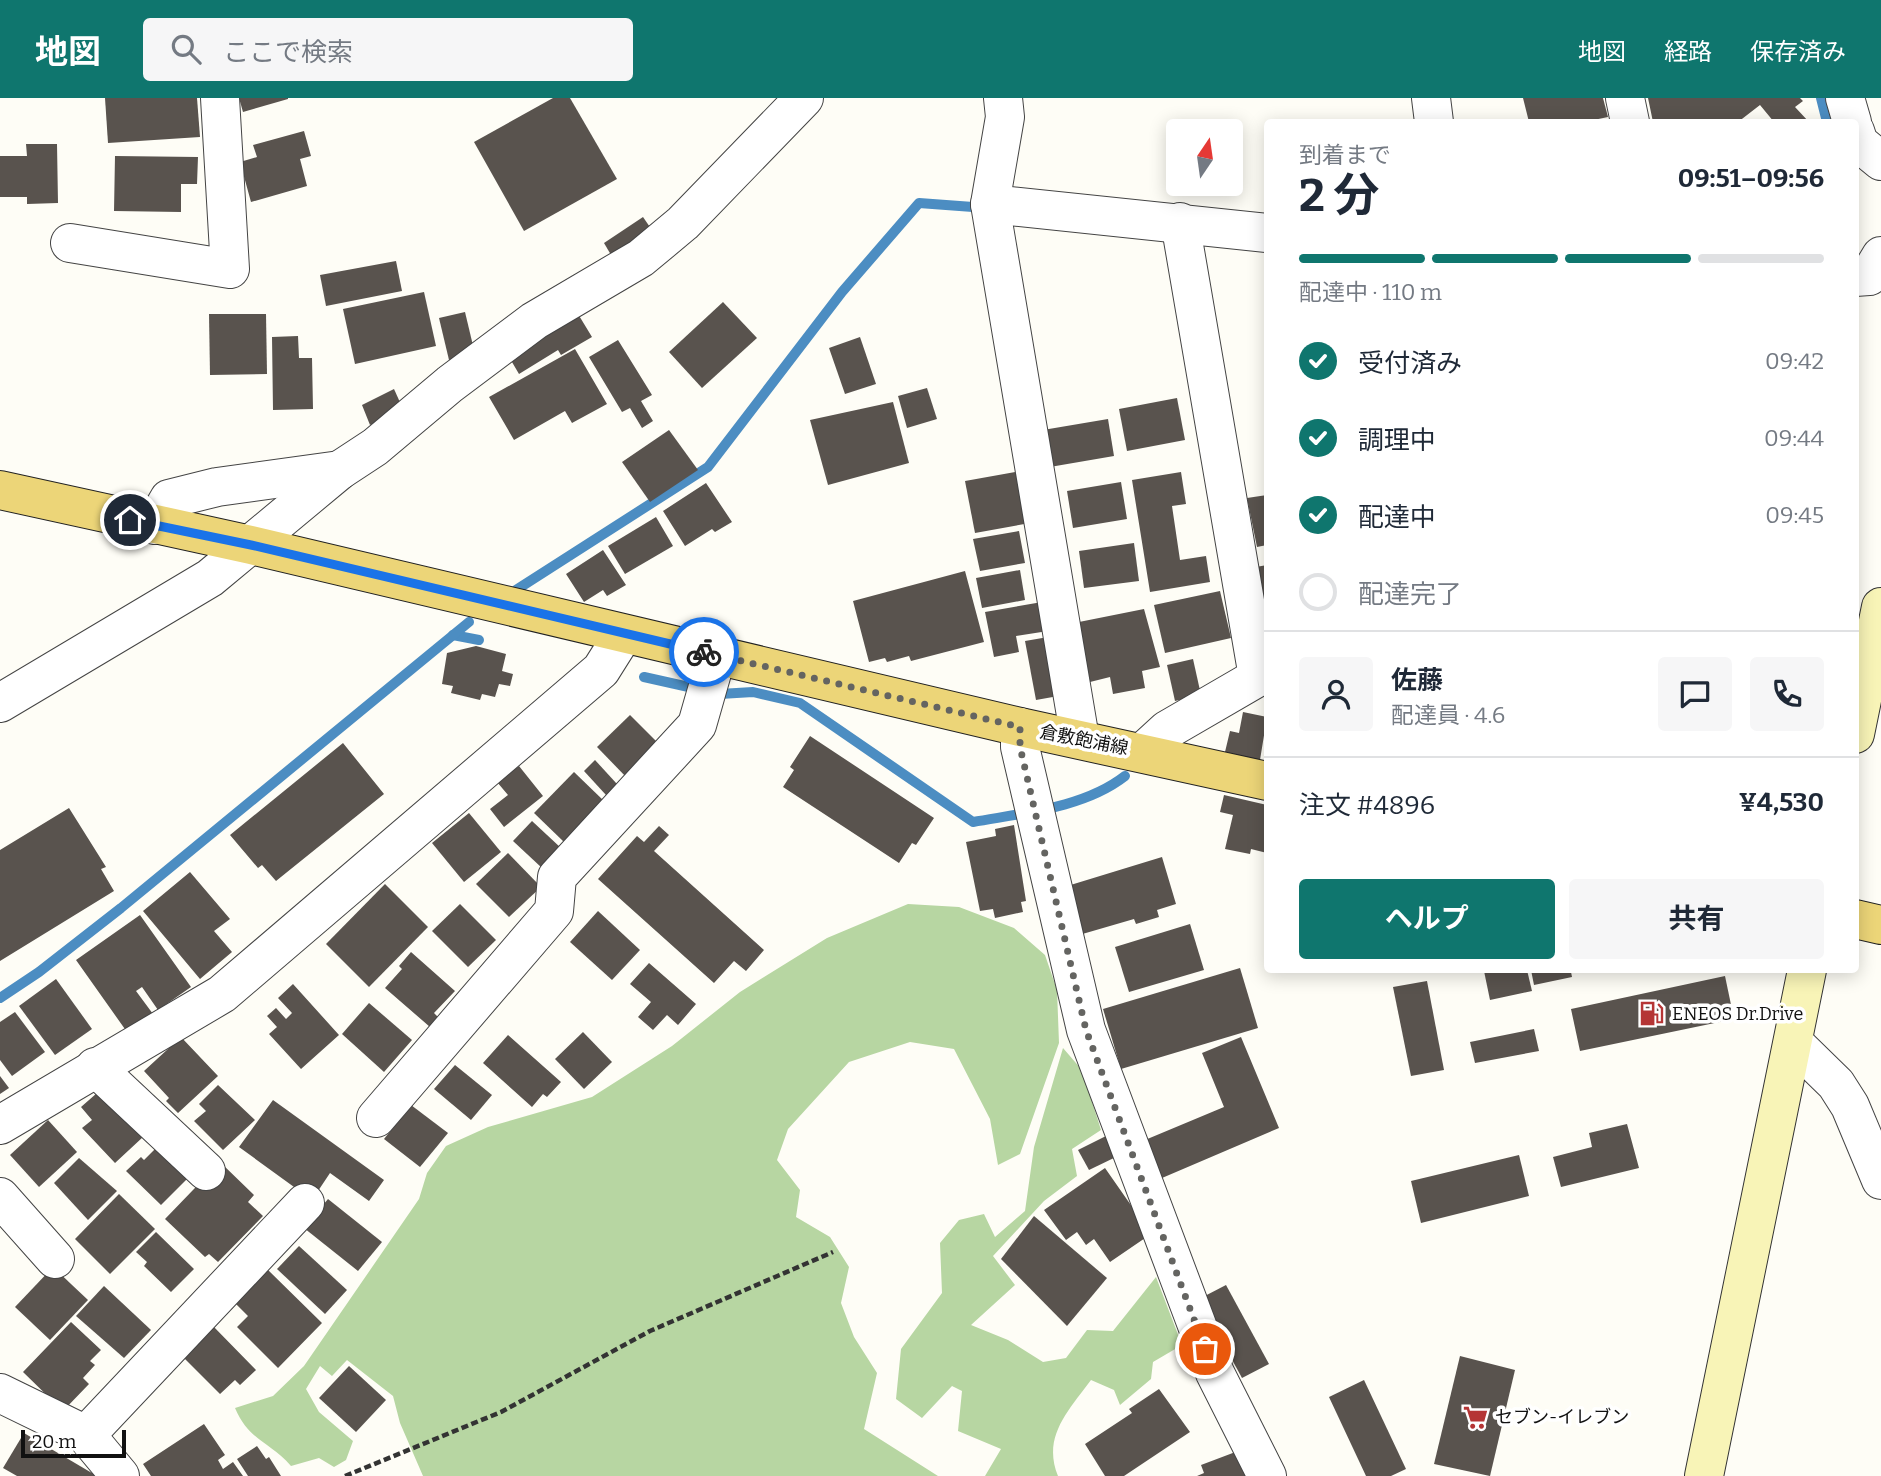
<!DOCTYPE html>
<html lang="ja">
<head>
<meta charset="utf-8">
<style>
	:root { --surface:#fff; --page:#f6f6f7; --text:#1f2937; --muted:#747a83; --line:#e0e1e3; --accent:#0f766e }
	body { margin:0; font-family:Bitter,"Noto Sans JP",serif; background:var(--page); color:var(--text); height:100vh; display:flex; flex-direction:column; font-size:26px; white-space:nowrap }
	* { box-sizing:border-box; margin:0 }
	p { font-size:23px; color:var(--muted) }
	.icon { flex:none; width:38px; height:38px; fill:none; stroke:currentColor; stroke-width:2; stroke-linecap:round; stroke-linejoin:round }
	.map { position:relative; flex:1; overflow:hidden }
	.details { position:absolute; left:1264px; top:21px; width:595px; height:854px; display:flex; flex-direction:column; background:var(--surface); border-radius:7px; box-shadow:0 4px 18px #0003 }
	.details>* { flex:none }
	.needle { width:46px; rotate:13deg }
	.buttons { position:absolute; left:1166px; top:21px; display:grid; gap:14px }
	.buttons a { display:grid; place-items:center; width:77px; height:77px; border-radius:7px; background:var(--surface); box-shadow:0 4px 18px #0003; font-size:35px }
	.scale { position:absolute; left:21px; bottom:18px; width:105px; box-sizing:border-box; padding-left:7px; border:4px solid #111; border-top:0; font-size:19px; line-height:24px; white-space:nowrap; color:#111; -webkit-text-stroke:5px #fff; paint-order:stroke }
	.pin { position:absolute; display:grid; place-items:center; width:60px; height:60px; color:#fff; margin:-30px; border:4px solid #fff; border-radius:50%; box-shadow:0 2px 7px #0007 }
	.courier { position:absolute; display:grid; place-items:center; width:70px; height:70px; margin:-35px; border:5px solid #1a73e8; border-radius:50%; background:#fff; color:#222; box-shadow:0 2px 9px #0007 }
	.overview em { font-style:normal; font-weight:700 }
	.overview div { display:flex; flex-direction:column-reverse }
	.overview { display:flex; align-items:center; justify-content:space-between; height:119px; padding:0 35px }
	h1 { font-size:46px; font-weight:700; line-height:52px }
	.bar { display:grid; grid-template-columns:repeat(4,1fr); gap:10px 7px; align-content:center; height:84px; padding:0 35px }
	.bar i { height:9px; border-radius:5px; background:var(--line) }
	.bar .selected { background:var(--accent) }
	.bar p { grid-column:span 4 }
	.line { display:flex; align-items:center; gap:18px; padding:0 35px; border-top:2px solid var(--line) }
	.line div { flex:1 }
	.round { display:grid; place-items:center; flex:none; width:74px; height:74px; border-radius:7px; background:var(--page) }
	ol { padding:0 35px; list-style:none }
	li { display:flex; align-items:center; gap:21px; height:77px }
	li p { margin-inline-start:auto }
	li .icon { padding:7px; border-radius:50%; background:var(--accent); color:#fff; stroke-width:4 }
	li:last-child { color:var(--muted) }
	li i { width:38px; height:38px; border:4px solid var(--line); border-radius:50% }
	.primary-button { display:flex; gap:14px; margin-top:auto; padding:14px 35px }
	.primary-button a { flex:1; height:80px; border-radius:7px; background:var(--accent); color:#fff; font-size:28px; font-weight:700; line-height:80px; text-align:center }
	.primary-button a+a { background:var(--page); color:var(--text) }
	header { display:flex; align-items:center; gap:42px; box-sizing:border-box; height:98px; padding:0 35px; background:var(--accent); color:#fff }
	header strong { font-size:33px }
	nav { display:flex; gap:38px; margin-inline-start:auto; font-size:24px }
	.search { width:490px; height:63px; background:var(--page); display:flex; align-items:center; gap:18px; box-sizing:border-box; padding:0 24px; border-radius:7px; color:var(--muted); font-size:26px }
	.map>svg:first-child { display:block }
</style>
</head>
<body>
<header>
<strong>地図</strong>
<div class="search"><svg class="icon" aria-label="search" viewBox="0 0 24 24"><circle cx="10" cy="10" r="6"/><path d="M15 15l6 6"/></svg>ここで検索</div>
<nav><a>地図</a><a>経路</a><a>保存済み</a></nav>
</header>
<div class="map">
<svg width="1881" height="1378" viewBox="0 0 1881 1378">
	<rect width="100%" height="100%" fill="#fefdf6"/>
	<g fill="#b7d6a2">
		<path d="M908,806L959,809L1014,830L1045,857L1057,892L1059,945L1020,1056L998,1067L990,1021L954,951L910,944L849,964L788,1031L777,1062L800,1092L796,1119L830,1139L849,1169L841,1205L854,1239L877,1275L864,1331L938,1378H423L400,1325L393,1298L347,1262L332,1278L320,1268L306,1291L319,1314L353,1343L346,1362L334,1369L319,1360L291,1368C269,1343 249,1343 235,1310L273,1298L304,1268L419,1101L427,1075L446,1048L488,1029L592,999L672,948L740,894L827,840Z"/>
		<path d="M1063,950L1082,972L1101,1032L1072,1051L1077,1078L1044,1103L993,1158L1015,1187L971,1227L1008,1242L1043,1264L1066,1260L1087,1232L1113,1233L1156,1179L1182,1247L1153,1264L1151,1281L1120,1307L1114,1292L1091,1282C1068,1313 1042,1339 1058,1378H985L1001,1351L958,1333L962,1293L952,1288L922,1320L896,1301L901,1251L942,1195L940,1145L959,1122L984,1116L995,1139L1025,1113L1034,1049Z"/>
	</g>
	<g fill="none" stroke-linecap="round" stroke-linejoin="round">
		<g stroke="#4c8dc2" stroke-width="10">
			<polyline points="1821,0 1827,24"/>
			<polyline points="516,492 708,369 842,194 919,105 973,109"/>
			<polyline points="453,537 479,542"/>
			<path d="M644,579L720,596L753,594L800,605L973,724C1023,715 1084,710 1125,678"/>
			<polyline points="0,900 39,874 121,810 469,524"/>
		</g>
	</g>
	<g fill="#59534e">
		<polygon points="105,0 197,0 200,39 108,45"/>
		<polygon points="239,0 288,0 288,1 243,14"/>
		<polygon points="553,0 570,0 617,81 524,133 474,44"/>
		<polygon points="1523,0 1603,0 1608,19 1584,24 1529,24"/>
		<polygon points="1648,0 1800,0 1803,3 1795,9 1809,24 1774,24 1760,7 1738,24 1653,24"/>
		<polygon points="304,33 311,58 300,61 307,88 251,104 240,64 257,59 253,47"/>
		<polygon points="26,46 57,46 58,105 27,106 27,99 0,99 0,58 27,58"/>
		<polygon points="115,58 198,59 197,86 181,86 181,114 114,113"/>
		<polygon points="643,119 654,135 614,162 604,145"/>
		<polygon points="396,163 402,193 326,208 320,177"/>
		<polygon points="424,194 436,248 355,266 343,211"/>
		<polygon points="723,204 757,240 702,290 669,254"/>
		<polygon points="575,211 592,239 561,257 558,252 519,276 505,252"/>
		<polygon points="465,214 475,256 449,262 439,220"/>
		<polygon points="209,216 266,216 267,276 210,277"/>
		<polygon points="298,238 299,260 312,260 313,311 273,312 272,239"/>
		<polygon points="860,239 876,286 845,296 829,250"/>
		<polygon points="618,242 652,297 641,303 653,323 642,330 630,310 622,314 589,259"/>
		<polygon points="575,251 607,306 572,325 565,313 514,342 489,299"/>
		<polygon points="927,290 937,321 907,330 898,298"/>
		<polygon points="394,291 403,311 370,327 362,307"/>
		<polygon points="1177,300 1185,342 1127,353 1119,311"/>
		<polygon points="893,304 909,365 828,387 810,322"/>
		<polygon points="1108,321 1114,358 1044,370 1037,333"/>
		<polygon points="669,332 698,372 650,404 622,364"/>
		<polygon points="1021,373 1030,425 975,435 965,383"/>
		<polygon points="1181,374 1186,406 1172,408 1180,462 1206,458 1210,484 1150,494 1132,382"/>
		<polygon points="1121,384 1127,421 1073,430 1067,393"/>
		<polygon points="706,385 732,424 715,434 712,431 685,448 663,413"/>
		<polygon points="1267,397 1267,447 1257,449 1247,400"/>
		<polygon points="656,419 673,448 625,476 608,448"/>
		<polygon points="1019,433 1025,465 980,473 973,441"/>
		<polygon points="1134,445 1139,483 1084,490 1079,453"/>
		<polygon points="603,452 626,487 607,498 603,492 584,504 566,476"/>
		<polygon points="1267,467 1267,521 1256,469"/>
		<polygon points="1020,472 1025,502 982,510 976,480"/>
		<polygon points="965,473 984,544 911,563 909,558 887,564 885,560 869,564 853,503"/>
		<polygon points="1220,493 1231,540 1165,555 1154,507"/>
		<polygon points="1042,504 1048,533 1016,538 1019,554 994,559 985,514"/>
		<polygon points="1144,511 1160,569 1142,573 1145,590 1113,596 1110,579 1090,584 1079,524"/>
		<polygon points="1054,538 1064,597 1036,602 1025,543"/>
		<polygon points="476,548 506,556 502,573 513,576 510,588 499,586 495,599 482,596 480,602 451,595 453,588 442,586 447,555"/>
		<polygon points="1193,561 1201,597 1175,603 1167,567"/>
		<polygon points="1243,614 1267,619 1260,662 1225,654 1230,633 1239,635"/>
		<polygon points="630,617 661,648 628,681 597,649"/>
		<polygon points="810,638 934,720 916,747 912,745 899,765 783,689 794,672 790,669"/>
		<polygon points="343,645 384,696 276,783 262,767 258,770 230,737"/>
		<polygon points="595,662 617,686 606,697 584,673"/>
		<polygon points="519,668 543,698 504,729 490,711 508,697 497,684"/>
		<polygon points="574,674 604,703 564,744 534,715"/>
		<polygon points="1224,697 1267,707 1267,755 1251,751 1250,756 1225,751 1233,717 1220,714"/>
		<polygon points="69,710 106,769 101,771 114,793 0,863 0,752"/>
		<polygon points="469,715 501,754 464,784 432,745"/>
		<polygon points="532,723 561,750 542,770 513,743"/>
		<polygon points="1014,727 1026,803 1021,804 1023,814 995,820 993,811 980,813 966,744 996,738 995,731"/>
		<polygon points="659,728 669,737 654,753 764,852 746,873 734,863 714,885 598,781 637,738 644,744"/>
		<polygon points="508,755 541,789 509,819 476,786"/>
		<polygon points="1162,759 1176,806 1157,812 1159,819 1136,826 1134,821 1079,837 1064,789"/>
		<polygon points="190,774 230,821 214,833 232,854 200,881 143,813"/>
		<polygon points="385,786 428,829 369,889 326,846"/>
		<polygon points="460,806 496,842 468,869 432,833"/>
		<polygon points="598,813 640,852 612,882 570,844"/>
		<polygon points="140,817 191,889 158,912 142,889 136,893 153,916 127,934 76,862"/>
		<polygon points="1190,826 1204,872 1129,894 1115,849"/>
		<polygon points="411,854 455,893 434,915 439,920 430,929 385,890 402,871 399,868"/>
		<polygon points="649,865 696,906 678,927 667,917 653,932 638,919 651,904 630,886"/>
		<polygon points="1240,870 1258,930 1121,971 1103,911"/>
		<polygon points="1490,872 1527,872 1532,893 1490,902 1484,873"/>
		<polygon points="1531,872 1577,872 1577,873 1571,874 1572,879 1534,887"/>
		<polygon points="1725,878 1734,921 1580,953 1571,911"/>
		<polygon points="56,881 92,931 55,957 19,908"/>
		<polygon points="1427,883 1444,972 1411,978 1393,889"/>
		<polygon points="293,886 339,937 301,971 269,936 277,929 267,918 276,910 286,921 292,915 278,900"/>
		<polygon points="369,905 412,942 384,974 342,936"/>
		<polygon points="15,914 45,954 12,978 0,962 0,924"/>
		<polygon points="1534,931 1539,953 1475,965 1470,944"/>
		<polygon points="583,934 612,964 584,991 555,961"/>
		<polygon points="508,937 561,984 547,999 543,996 532,1009 483,965"/>
		<polygon points="181,939 218,978 178,1015 166,1003 169,1000 144,973"/>
		<polygon points="1241,939 1279,1030 1162,1080 1145,1042 1224,1009 1202,955"/>
		<polygon points="455,967 492,997 471,1022 434,991"/>
		<polygon points="0,978 9,990 0,996"/>
		<polygon points="218,987 255,1022 223,1052 194,1023 206,1013 199,1006"/>
		<polygon points="97,995 143,1039 115,1065 82,1030 92,1022 81,1009"/>
		<polygon points="273,1002 384,1082 369,1103 330,1075 312,1102 239,1049"/>
		<polygon points="411,1007 448,1035 420,1069 384,1041"/>
		<polygon points="48,1022 77,1054 39,1089 10,1057"/>
		<polygon points="1627,1026 1639,1070 1561,1089 1553,1059 1592,1049 1589,1035"/>
		<polygon points="1108,1037 1118,1058 1089,1072 1078,1052"/>
		<polygon points="157,1049 188,1080 161,1107 126,1073 141,1059 144,1062"/>
		<polygon points="1519,1057 1529,1098 1421,1125 1411,1083"/>
		<polygon points="79,1060 117,1093 88,1122 54,1085"/>
		<polygon points="220,1064 254,1097 248,1104 263,1118 218,1164 209,1156 205,1159 165,1121"/>
		<polygon points="1105,1070 1151,1136 1110,1164 1094,1141 1086,1147 1077,1134 1066,1142 1044,1112"/>
		<polygon points="119,1096 155,1131 110,1176 75,1141"/>
		<polygon points="328,1101 382,1144 358,1173 304,1130"/>
		<polygon points="1034,1118 1107,1180 1067,1228 1001,1161"/>
		<polygon points="156,1134 194,1171 171,1194 144,1168 147,1164 136,1154"/>
		<polygon points="299,1148 347,1192 325,1216 277,1171"/>
		<polygon points="53,1169 88,1202 50,1242 15,1209"/>
		<polygon points="267,1171 322,1225 278,1270 237,1229 248,1218 234,1204"/>
		<polygon points="1226,1187 1269,1266 1242,1280 1199,1201"/>
		<polygon points="104,1188 151,1232 124,1260 76,1218"/>
		<polygon points="71,1224 101,1252 90,1263 95,1267 83,1280 89,1286 63,1313 23,1274"/>
		<polygon points="212,1227 256,1272 240,1287 235,1282 220,1296 181,1257"/>
		<polygon points="1460,1258 1515,1272 1490,1378 1434,1366"/>
		<polygon points="349,1268 386,1302 356,1334 319,1300"/>
		<polygon points="1364,1282 1406,1371 1391,1378 1366,1378 1329,1299"/>
		<polygon points="1159,1291 1190,1334 1124,1378 1105,1378 1085,1346 1132,1315 1129,1311"/>
		<polygon points="204,1326 225,1357 218,1362 223,1371 233,1364 243,1378 151,1378 143,1366"/>
		<polygon points="24,1335 97,1378 17,1378 3,1370"/>
		<polygon points="257,1348 266,1361 269,1359 281,1378 248,1378 237,1361"/>
		<polygon points="1246,1350 1257,1378 1197,1378 1204,1375 1201,1367"/>
	</g>
	<g fill="none" stroke-linecap="round" stroke-linejoin="round">
		<defs>
			<g id="street">
				<polyline points="1003,0 1005,19 990,106 1080,641"/>
				<polyline points="1431,0 1434,24"/>
				<polyline points="1625,0 1630,24"/>
				<polyline points="1845,0 1852,24"/>
				<polyline points="1855,33 1859,45 1881,63"/>
				<polyline points="990,106 1267,135"/>
				<polyline points="1180,124 1258,579"/>
				<polyline points="70,145 230,171 220,0"/>
				<polyline points="1855,179 1869,178 1881,158"/>
				<polyline points="154,427 169,401 217,389 340,372"/>
				<polyline points="0,605 210,480 340,372 375,349 450,286 534,223 641,160 683,125 804,0"/>
				<polyline points="1020,629 1020,649 1086,932 1215,1275 1267,1378"/>
				<polyline points="1143,654 1167,632 1267,574"/>
				<polyline points="1793,944 1836,986 1850,1008 1881,1082"/>
				<polyline points="95,969 206,1073"/>
				<polyline points="376,1020 554,813 557,779 697,627 717,557"/>
				<polyline points="0,1027 222,896 601,572 623,537"/>
				<polyline points="0,1099 55,1161"/>
				<polyline points="0,1295 86,1337 120,1378"/>
				<polyline points="86,1337 305,1105"/>
			</g>
			<g id="secondary">
				<polyline points="1855,636 1881,509"/>
				<polyline points="1704,1378 1807,872"/>
			</g>
			<g id="primary">
				<polyline points="0,392 251,447 1020,629 1267,683"/>
				<polyline points="1855,821 1881,827"/>
			</g>
		</defs>
		<use href="#street" stroke="#444" stroke-width="40"/>
		<use href="#secondary" stroke="#333" stroke-width="40"/>
		<use href="#primary" stroke="#222" stroke-width="40"/>
		<polyline stroke="#333" stroke-width="4.5" stroke-dasharray="7 3.5" stroke-linecap="butt" points="345,1378 501,1314 650,1233 833,1154"/>
		<use href="#street" stroke="#fff" stroke-width="38"/>
		<use href="#secondary" stroke="#f8f4b7" stroke-width="38"/>
		<use href="#primary" stroke="#ecd578" stroke-width="38"/>
	</g>
	<g fill="none" stroke-linecap="round" stroke-linejoin="round">
		<polyline stroke="#646461" stroke-width="7" stroke-dasharray="0 12.6" points="704,554 1020,629 1020,649 1086,932 1205,1251"/>
		<polyline stroke="#1a73e8" stroke-width="9" points="130,422 251,447 704,554"/>
	</g>
	<defs>
		<symbol id="fuel-bare" viewBox="-9 -9 18 18"><path d="M-5.5-6h7V0h2V4h1.3V-2.5L3-4.5l.8-.8L6-3V5H2.5V1h-1V6h-7ZM-4.2-4.7v3.2H.2V-4.7Z" fill="#b53535" stroke="#fff" stroke-width="2.5" paint-order="stroke"/></symbol>
		<symbol id="supermarket-bare" viewBox="-9 -9 18 18"><path d="M-6-5.5h2.5l.6 2H6L4.5 2H-2.5L-4.4-4H-6ZM-1.5 3.2a1.3 1.3 0 1 0 .1 0ZM3 3.2a1.3 1.3 0 1 0 .1 0Z" fill="#b53535" stroke="#fff" stroke-width="2.5" paint-order="stroke"/></symbol>
	</defs>
	<g fill-rule="evenodd">
		<use href="#fuel-bare" x="1634" y="898" width="35" height="35"/>
		<use href="#supermarket-bare" x="1458" y="1302" width="35" height="35"/>
	</g>
	<g text-anchor="middle" dominant-baseline="central" stroke-width="7" stroke-linejoin="round" paint-order="stroke">
		<g font-size="18" fill="#111" stroke="#fff">
			<text transform="translate(1084 642) rotate(11)">倉敷飽浦線</text>
		</g>
		<g font-size="18" fill="#111" stroke="#fff" text-anchor="start">
			<text x="1672" y="916">ENEOS Dr.Drive</text>
			<text x="1495" y="1319">セブン-イレブン</text>
		</g>
	</g>
</svg>
<div class="buttons">
<a><svg class="needle" viewBox="-14 -14 28 28"><path d="M0-13l5 13h-10z" fill="#e53935"/><path d="M0 13l5-13h-10z" fill="#747a83"/></svg></a>
</div>
<div class="scale">20 m</div>
<div class="pin" style="left:1205px;top:1251px;background:#ea580c"><svg class="icon" aria-label="bag" viewBox="0 0 24 24"><path d="M5 8h14l-1 12H6zM9 8a3 3 0 0 1 6 0"/></svg></div>
<div class="pin" style="left:130px;top:422px;background:#1f2937"><svg class="icon" aria-label="home" viewBox="0 0 24 24"><path d="M3 11l9-7 9 7M6 9v11h12V9"/></svg></div>
<div class="courier" style="left:704px;top:554px"><svg class="icon" aria-label="bike" viewBox="0 0 24 24"><circle cx="6" cy="16" r="4"/><circle cx="18" cy="16" r="4"/><path d="M6 16l4-8h5l3 8M10 8l3 8H6M13 5h3"/></svg></div>
<section class="details">
<div class="overview"><div><h1>2 分</h1><p>到着まで</p></div><em>09:51–09:56</em></div>
<div class="bar"><i class="selected"></i><i class="selected"></i><i class="selected"></i><i></i><p>配達中 · 110 m</p></div>
<ol>
<li><svg class="icon" aria-label="check" viewBox="0 0 24 24"><path d="M5 12l5 5 9-10"/></svg>受付済み<p>09:42</p></li>
<li><svg class="icon" aria-label="check" viewBox="0 0 24 24"><path d="M5 12l5 5 9-10"/></svg>調理中<p>09:44</p></li>
<li><svg class="icon" aria-label="check" viewBox="0 0 24 24"><path d="M5 12l5 5 9-10"/></svg>配達中<p>09:45</p></li>
<li><i></i>配達完了</li>
</ol>
<div class="line" style="height:126px"><a class="round"><svg class="icon" aria-label="person" viewBox="0 0 24 24"><circle cx="12" cy="8" r="4"/><path d="M4 21q1-7 8-7t8 7"/></svg></a><div><b>佐藤</b><p>配達員 · 4.6</p></div><a class="round"><svg class="icon" aria-label="chat" viewBox="0 0 24 24"><path d="M4 5h16v11H9l-5 4z"/></svg></a><a class="round"><svg class="icon" aria-label="phone" viewBox="0 0 24 24"><path d="M5 4h4l2 5-3 2q2 4 5 5l2-3 5 2v4C11 20 4 13 5 4z"/></svg></a></div>
<div class="line" style="height:91px"><div>注文 #4896</div><b>¥4,530</b></div>
<div class="primary-button"><a>ヘルプ</a><a>共有</a></div>
</section>
</div>
</body>
</html>
